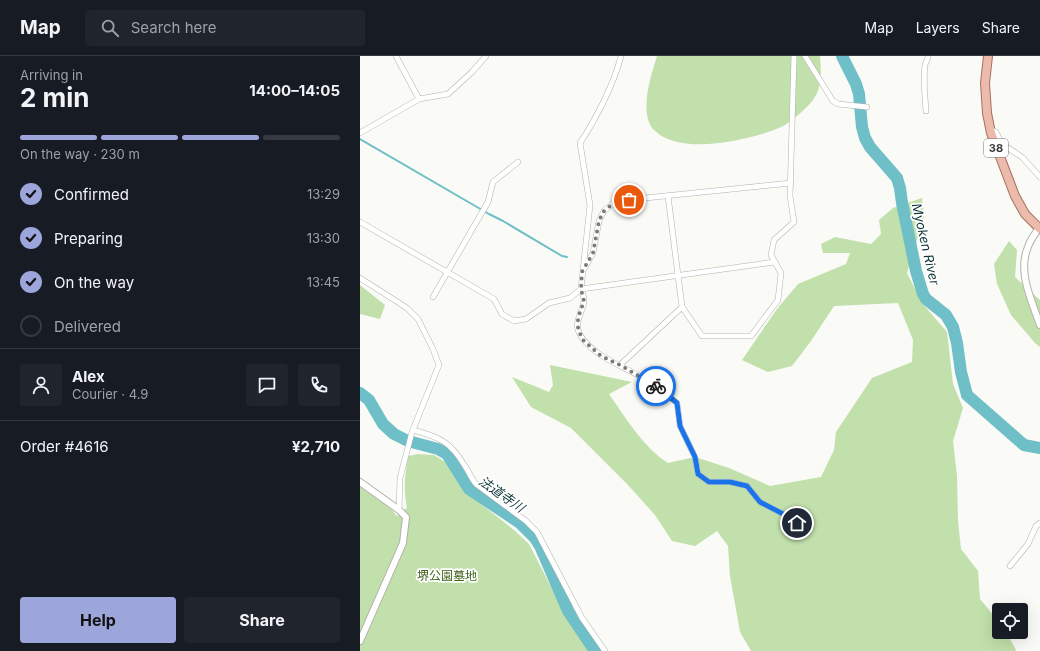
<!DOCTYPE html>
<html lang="en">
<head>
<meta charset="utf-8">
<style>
	:root { --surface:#171b24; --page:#20242c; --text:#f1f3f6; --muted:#9ea1a6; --line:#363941; --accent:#9ca6db }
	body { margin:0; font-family:Inter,"Noto Sans JP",sans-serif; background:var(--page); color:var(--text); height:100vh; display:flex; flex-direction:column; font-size:15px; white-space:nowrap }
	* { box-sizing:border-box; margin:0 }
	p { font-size:13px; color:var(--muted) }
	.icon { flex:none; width:22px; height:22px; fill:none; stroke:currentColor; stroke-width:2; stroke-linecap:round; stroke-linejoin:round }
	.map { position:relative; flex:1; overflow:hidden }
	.side { display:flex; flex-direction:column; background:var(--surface); width:360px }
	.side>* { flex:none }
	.controls { position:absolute; left:632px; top:547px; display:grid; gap:8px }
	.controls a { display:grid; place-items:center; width:36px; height:36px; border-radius:4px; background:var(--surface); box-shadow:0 4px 16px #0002; font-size:20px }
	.pin { position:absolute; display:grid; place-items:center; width:34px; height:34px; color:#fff; margin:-17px; border:2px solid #fff; border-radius:50%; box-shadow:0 1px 4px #0007 }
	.courier { position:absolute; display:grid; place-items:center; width:40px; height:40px; margin:-20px; border:3px solid #1a73e8; border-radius:50%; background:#fff; color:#222; box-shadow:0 1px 5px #0007 }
	.overview em { font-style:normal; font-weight:700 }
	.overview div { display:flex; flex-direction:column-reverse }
	.overview { display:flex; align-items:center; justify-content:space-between; height:68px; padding:0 20px }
	h1 { font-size:26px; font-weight:700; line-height:30px }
	.bar { display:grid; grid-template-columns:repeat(4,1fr); gap:6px 4px; align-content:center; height:48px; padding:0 20px }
	.bar i { height:5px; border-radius:3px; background:var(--line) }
	.bar .current { background:var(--accent) }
	.bar p { grid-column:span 4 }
	.line { display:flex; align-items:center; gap:10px; padding:0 20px; border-top:1px solid var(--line) }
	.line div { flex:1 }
	.round { display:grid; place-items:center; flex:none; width:42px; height:42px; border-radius:4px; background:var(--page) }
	ol { padding:0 20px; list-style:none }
	li { display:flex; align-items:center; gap:12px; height:44px }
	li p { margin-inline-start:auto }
	li .icon { padding:4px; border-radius:50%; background:var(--accent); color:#111; stroke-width:4 }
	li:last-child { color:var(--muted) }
	li i { width:22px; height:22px; border:2px solid var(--line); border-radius:50% }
	.primary-button { display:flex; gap:8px; margin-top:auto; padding:8px 20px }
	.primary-button a { flex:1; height:46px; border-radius:4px; background:var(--accent); color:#111; font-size:16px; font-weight:700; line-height:46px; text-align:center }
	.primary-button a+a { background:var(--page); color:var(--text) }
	header { display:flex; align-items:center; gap:24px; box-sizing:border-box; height:56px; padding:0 20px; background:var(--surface); border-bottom:1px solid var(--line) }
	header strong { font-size:19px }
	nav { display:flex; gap:22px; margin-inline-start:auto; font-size:14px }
	.search { width:280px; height:36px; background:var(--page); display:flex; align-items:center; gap:10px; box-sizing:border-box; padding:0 14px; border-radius:4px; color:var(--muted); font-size:15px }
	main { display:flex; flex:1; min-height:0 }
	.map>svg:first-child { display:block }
</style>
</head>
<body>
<header>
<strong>Map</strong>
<div class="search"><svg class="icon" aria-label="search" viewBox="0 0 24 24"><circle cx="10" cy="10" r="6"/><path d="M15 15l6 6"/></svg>Search here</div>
<nav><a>Map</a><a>Layers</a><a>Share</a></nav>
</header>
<main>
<section class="side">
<div class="overview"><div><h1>2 min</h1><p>Arriving in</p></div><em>14:00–14:05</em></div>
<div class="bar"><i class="current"></i><i class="current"></i><i class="current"></i><i></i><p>On the way · 230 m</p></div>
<ol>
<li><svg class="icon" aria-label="check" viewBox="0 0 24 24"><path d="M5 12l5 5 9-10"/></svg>Confirmed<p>13:29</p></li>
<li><svg class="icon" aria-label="check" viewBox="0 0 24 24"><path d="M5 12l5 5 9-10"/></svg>Preparing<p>13:30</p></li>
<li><svg class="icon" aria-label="check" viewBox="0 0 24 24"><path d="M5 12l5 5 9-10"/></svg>On the way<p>13:45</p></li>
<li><i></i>Delivered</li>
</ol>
<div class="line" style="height:72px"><a class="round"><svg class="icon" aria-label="person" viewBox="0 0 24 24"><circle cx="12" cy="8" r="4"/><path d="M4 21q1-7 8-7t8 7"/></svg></a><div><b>Alex</b><p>Courier · 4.9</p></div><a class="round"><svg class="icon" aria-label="chat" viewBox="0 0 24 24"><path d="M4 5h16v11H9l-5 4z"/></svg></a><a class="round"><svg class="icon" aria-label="phone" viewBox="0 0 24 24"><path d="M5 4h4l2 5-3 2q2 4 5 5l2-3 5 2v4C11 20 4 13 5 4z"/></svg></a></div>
<div class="line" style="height:52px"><div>Order #4616</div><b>¥2,710</b></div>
<div class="primary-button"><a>Help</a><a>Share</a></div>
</section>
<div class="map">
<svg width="680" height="595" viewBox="0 0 680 595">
	<rect width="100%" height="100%" fill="#fafaf6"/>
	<g fill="#c1e0ab">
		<path d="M297,0H460C461,16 463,30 453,44C447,52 430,67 421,71C391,84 329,98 300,79C298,77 295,75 293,73C279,56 291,19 297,0Z"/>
		<path d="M562,142L564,161L547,217L562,247L587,276L593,328L603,352L593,385L597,419L598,465L601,493L618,515L620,543L639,566V576H646L655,592L656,595H391L380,576L370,520L368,490L357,475L335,490L312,485L295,459L268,429L211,372L171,351L152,321L189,336L193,329L190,309L272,326L249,338C265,361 284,392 308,407L335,401L369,412L410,430L461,421L474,394L476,376L512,322L552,306L553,284L538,247L474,250L451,285L432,310L408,316L382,304L417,253L438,228L486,208L490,197H463L461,188L475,181L511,188L521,178L519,164L533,152Z"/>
		<polygon points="649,185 657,194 655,221 680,244 680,291 675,287 651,259 637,228 634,208"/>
		<polygon points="0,229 25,249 20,263 0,258"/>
		<path d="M58,398L74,399L85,406L107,437L154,474L169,488L208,564L230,595H0V431L31,453L37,460L47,452C43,431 45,421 48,400Z"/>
	</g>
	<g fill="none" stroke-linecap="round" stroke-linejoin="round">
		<polyline stroke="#6ebfc7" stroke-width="2" points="0,83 129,158 143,165 202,200 207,201"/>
		<g stroke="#6ebfc7" stroke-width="12">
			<polyline points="482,0 496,28 499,38 502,71 505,82 510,91 537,122 540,132 542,147 556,215 563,238 566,243 586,259 593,271 597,287 601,316 607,339 664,389 680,392"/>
			<polyline points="0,337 9,344 23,368 34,378 48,385 78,393 87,398 109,433 160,467 175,482 180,490 208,555 235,595"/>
		</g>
		<defs>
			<g id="minor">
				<polyline points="36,0 59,43"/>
				<polyline points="445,0 473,45 478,48 507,51"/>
				<path d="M566,55C565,40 563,24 565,9C566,5 568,4 568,0"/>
				<polyline points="630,73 636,76 642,88 662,101 680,121"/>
				<polyline points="0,77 59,43 88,38 112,16 126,0"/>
				<path d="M0,166L134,243L142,258L154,265L166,263L189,247L210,242L221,233L230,149L220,87C236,63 254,28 261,0"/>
				<path d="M415,206L221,233C222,236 224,241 224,244C224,254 215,263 218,274C227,300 272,313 293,328C302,334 309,341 317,347L320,370L335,401L338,418L349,426H370L387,430L400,446L431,462L443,473"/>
				<polyline points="224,213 233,197 239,165 244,155 256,145 431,127"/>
				<polyline points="0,222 47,252 58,263 73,293 79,309 52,376 40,422 39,454"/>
				<polyline points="73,241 128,146 133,126 158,106"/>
				<polyline points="322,251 342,280 391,280 418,244 421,217 411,199 414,184 434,166 430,140 434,0"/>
				<polyline points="260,309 322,251 308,140"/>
				<path d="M53,374C79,381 90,385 105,410C109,416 111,422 116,428L166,465L177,476L222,562L245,595"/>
				<polyline points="650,510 668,488 676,470 680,467"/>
			</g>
			<g id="tertiary">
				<path d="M679,172C675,178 670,184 668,191C657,216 672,245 680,269"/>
				<polyline points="0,426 39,454 46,461 43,487 0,585"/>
			</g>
			<polyline id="primary" points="628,0 625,27 627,57 631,77 655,140 665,158 680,173"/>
		</defs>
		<use href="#minor" stroke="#b1b1ad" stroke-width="6"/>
		<use href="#tertiary" stroke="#b1b1ad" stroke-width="8"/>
		<use href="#primary" stroke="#a66f5f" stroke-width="10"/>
		<use href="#minor" stroke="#fff" stroke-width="5"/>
		<use href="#tertiary" stroke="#fff" stroke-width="6"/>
		<use href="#primary" stroke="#edbbac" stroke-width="8"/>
	</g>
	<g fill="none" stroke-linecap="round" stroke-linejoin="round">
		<polyline stroke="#7c7c79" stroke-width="4" stroke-dasharray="0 7.2" points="269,144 256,145 244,155 239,165 233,197 222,216 221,233 224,245 218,262 218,272 222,283 241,300 260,309 296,330"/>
		<polyline stroke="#1a73e8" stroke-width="5" points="296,330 317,347 320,370 335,401 338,418 349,426 370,426 387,430 400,446 431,462 437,467"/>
	</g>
	<g text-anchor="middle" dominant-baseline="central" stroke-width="3.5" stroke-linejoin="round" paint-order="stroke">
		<rect fill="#fff" stroke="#747472" stroke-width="1" x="624" y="83" width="24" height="18" rx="3"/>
		<g font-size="11" font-weight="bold" fill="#383836">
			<text x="636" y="92">38</text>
		</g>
		<g font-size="12" fill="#3e641a" stroke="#fff">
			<text x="87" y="519">堺公園墓地</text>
		</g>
		<g font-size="13" font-style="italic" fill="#0f373b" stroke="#fff">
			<text transform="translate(566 188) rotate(77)">Myoken River</text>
			<text transform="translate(142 438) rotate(35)">法道寺川</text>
		</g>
	</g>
</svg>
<div class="controls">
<a><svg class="icon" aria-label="locate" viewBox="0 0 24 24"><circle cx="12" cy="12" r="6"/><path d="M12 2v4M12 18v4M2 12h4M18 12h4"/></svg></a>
</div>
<div class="pin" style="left:269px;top:144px;background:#ea580c"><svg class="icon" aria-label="bag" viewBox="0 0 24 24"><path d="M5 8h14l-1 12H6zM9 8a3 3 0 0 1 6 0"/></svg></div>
<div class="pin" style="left:437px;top:467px;background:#1f2937"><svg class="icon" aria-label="home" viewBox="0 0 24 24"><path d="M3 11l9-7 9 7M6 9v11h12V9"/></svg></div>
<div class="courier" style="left:296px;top:330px"><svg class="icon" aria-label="bike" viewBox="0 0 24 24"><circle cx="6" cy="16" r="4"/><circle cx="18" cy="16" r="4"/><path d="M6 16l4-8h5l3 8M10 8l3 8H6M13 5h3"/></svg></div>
</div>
</main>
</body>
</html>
